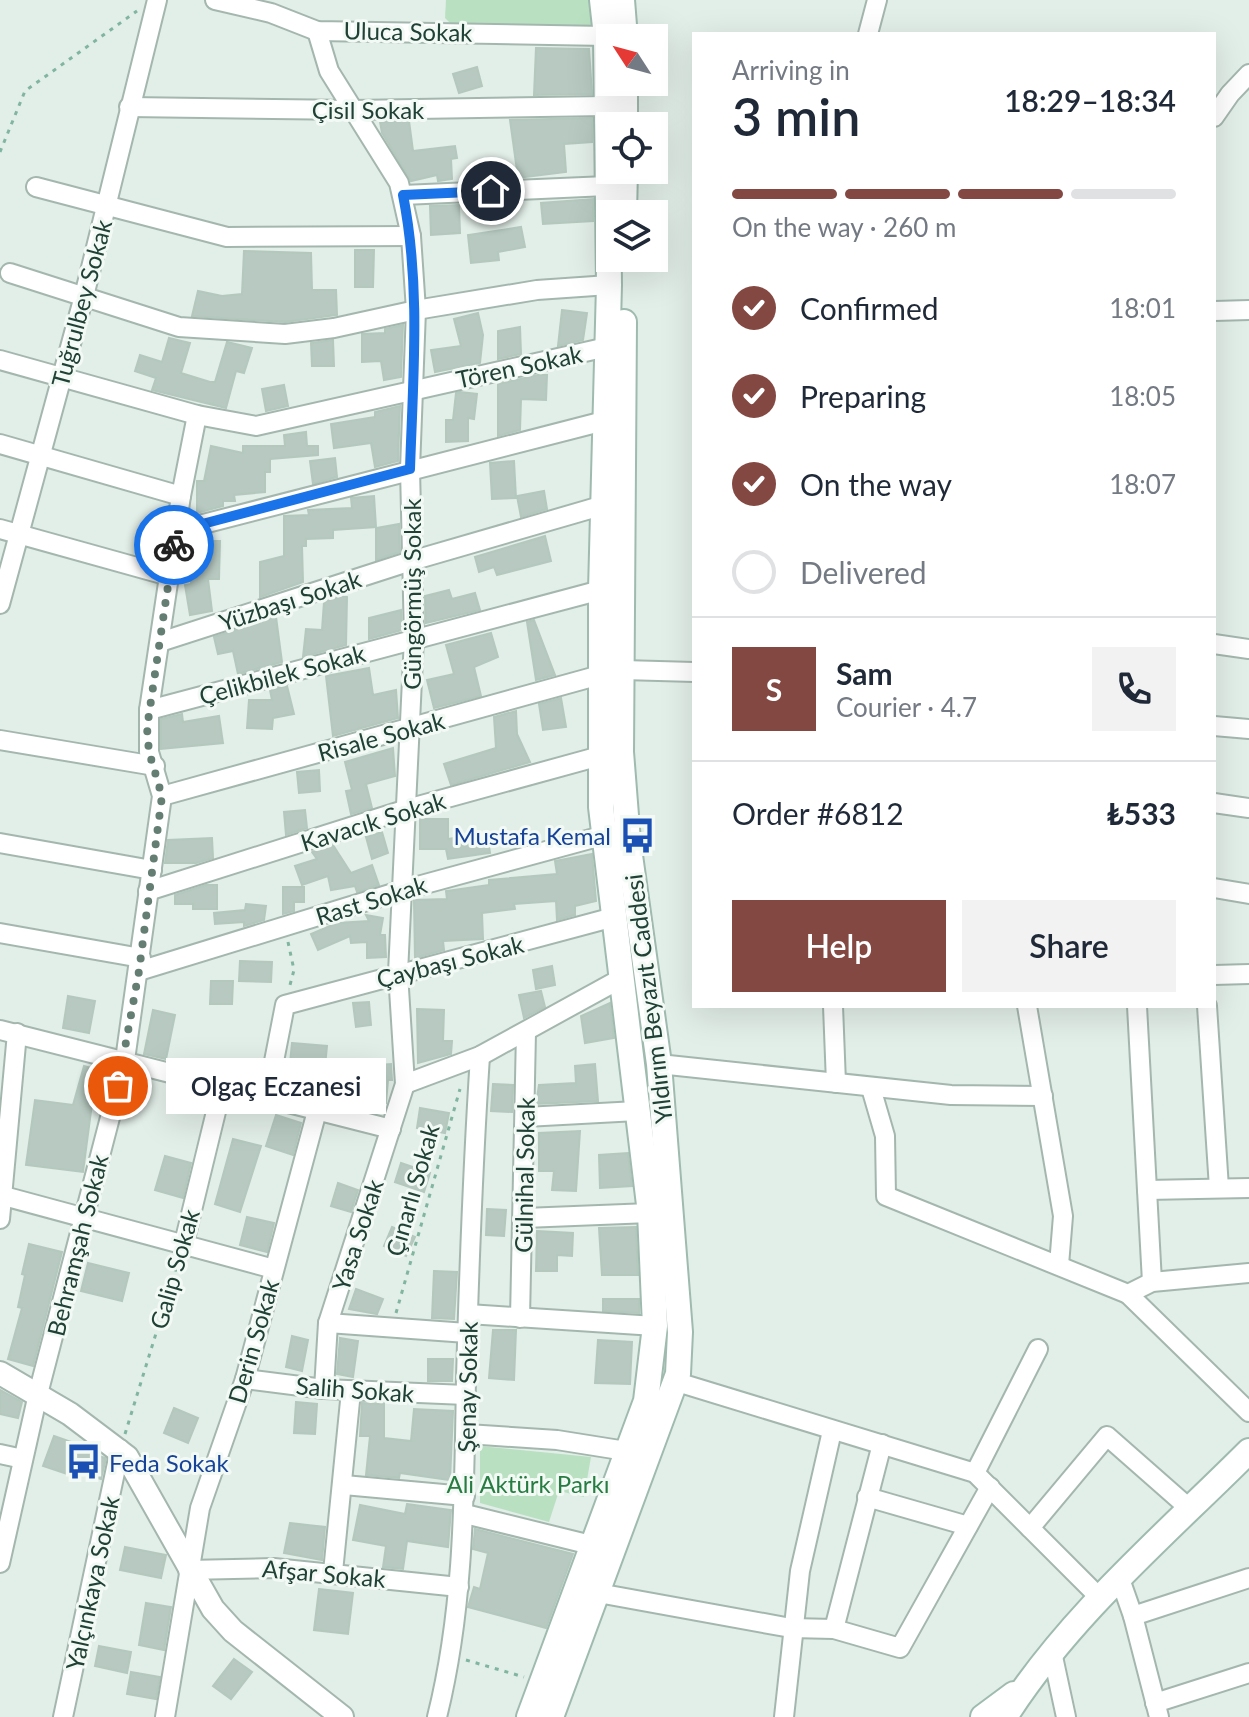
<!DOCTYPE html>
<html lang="en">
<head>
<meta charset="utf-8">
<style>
	:root { --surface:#fff; --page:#f2f2f3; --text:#1f2937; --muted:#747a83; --line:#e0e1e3; --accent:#844842 }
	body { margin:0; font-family:Lato,sans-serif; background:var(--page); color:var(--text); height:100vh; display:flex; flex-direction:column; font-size:30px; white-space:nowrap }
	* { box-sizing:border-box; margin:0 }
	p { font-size:26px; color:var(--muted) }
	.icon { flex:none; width:44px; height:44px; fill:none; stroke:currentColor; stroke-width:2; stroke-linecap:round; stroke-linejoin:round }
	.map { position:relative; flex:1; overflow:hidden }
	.details { position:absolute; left:692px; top:32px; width:524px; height:976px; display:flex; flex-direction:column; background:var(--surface); border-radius:0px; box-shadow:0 8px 32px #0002 }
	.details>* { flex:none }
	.needle { width:52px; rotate:306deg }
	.fabs { position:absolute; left:596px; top:24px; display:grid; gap:16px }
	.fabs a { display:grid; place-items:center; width:72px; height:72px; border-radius:0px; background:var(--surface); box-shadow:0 8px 32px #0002; font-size:40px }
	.pin { position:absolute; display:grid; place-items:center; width:68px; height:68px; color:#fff; margin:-34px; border:4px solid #fff; border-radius:50%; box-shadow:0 2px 8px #0007 }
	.courier { position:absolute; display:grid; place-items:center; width:80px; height:80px; margin:-40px; border:6px solid #1a73e8; border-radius:50%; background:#fff; color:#222; box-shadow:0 2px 10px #0007 }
	.bubble { position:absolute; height:56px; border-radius:0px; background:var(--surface); box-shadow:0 8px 32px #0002; font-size:26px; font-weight:600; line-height:56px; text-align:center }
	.head em { font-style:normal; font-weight:600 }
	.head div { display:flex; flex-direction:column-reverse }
	.head { display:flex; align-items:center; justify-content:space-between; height:136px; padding:0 40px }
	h1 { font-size:52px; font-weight:600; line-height:60px }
	.bar { display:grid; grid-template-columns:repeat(4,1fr); gap:12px 8px; align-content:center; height:96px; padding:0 40px }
	.bar i { height:10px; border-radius:6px; background:var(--line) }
	.bar .on { background:var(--accent) }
	.bar p { grid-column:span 4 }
	.line { display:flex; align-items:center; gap:20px; padding:0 40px; border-top:2px solid var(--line) }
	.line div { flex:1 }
	.round { display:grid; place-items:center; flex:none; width:84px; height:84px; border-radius:0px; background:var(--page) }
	ol { padding:0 40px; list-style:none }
	li { display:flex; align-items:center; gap:24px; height:88px }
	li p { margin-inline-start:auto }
	li .icon { padding:8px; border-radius:50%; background:var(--accent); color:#fff; stroke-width:4 }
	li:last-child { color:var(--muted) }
	li i { width:44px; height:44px; border:4px solid var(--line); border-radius:50% }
	.action { display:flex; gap:16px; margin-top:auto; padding:16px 40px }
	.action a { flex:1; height:92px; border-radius:0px; background:var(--accent); color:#fff; font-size:32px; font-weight:600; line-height:92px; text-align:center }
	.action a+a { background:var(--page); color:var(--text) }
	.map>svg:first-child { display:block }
</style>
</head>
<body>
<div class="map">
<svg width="1249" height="1717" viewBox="0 0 1249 1717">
	<rect width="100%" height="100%" fill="#e2eee8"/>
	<g fill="#b9e1c1">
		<polygon points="446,0 594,0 597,27 451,24 445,18"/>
		<polygon points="480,1446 591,1457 584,1497 559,1491 549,1522 480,1503"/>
	</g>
	<g fill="#b7c9c1" stroke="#b4c8be" stroke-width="2">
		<polygon points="536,48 589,49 592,94 534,95"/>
		<polygon points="477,67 482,86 459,93 453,74"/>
		<polygon points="592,118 592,142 564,144 566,172 518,178 510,120"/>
		<polygon points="409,121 413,151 455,146 457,158 451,159 452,179 438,181 437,175 411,181 382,133 380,122"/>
		<polygon points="593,199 593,221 543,224 541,203"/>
		<polygon points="459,205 460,233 431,235 430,206"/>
		<polygon points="521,227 525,247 498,252 499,260 471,263 468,235"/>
		<polygon points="355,250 374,250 373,287 355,287"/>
		<polygon points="244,251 311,253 312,290 336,290 337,315 285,322 192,316 198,291 222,296 242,294"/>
		<polygon points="562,310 587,313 583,340 558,346"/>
		<polygon points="478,313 483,335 480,363 435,372 431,350 461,346 454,319"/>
		<polygon points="403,325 401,377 384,380 381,361 362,362 362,334 385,333 385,329"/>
		<polygon points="520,327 521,354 498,359 498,331"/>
		<polygon points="169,338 190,343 181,373 210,382 215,382 227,342 252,348 244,373 236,371 226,408 152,390 156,378 135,371 140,355 162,362"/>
		<polygon points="333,340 334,366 312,366 311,343"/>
		<polygon points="538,375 547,375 546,400 521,399 520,430 498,436 498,384"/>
		<polygon points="284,385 288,406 266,411 262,389"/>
		<polygon points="460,392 477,394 474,419 468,418 468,441 446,442 446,420 453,420 456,393"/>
		<polygon points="400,406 398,461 375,467 371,443 334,448 331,424 375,417 375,412"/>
		<polygon points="306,432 307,446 318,446 318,455 270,459 270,472 265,472 265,492 234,495 235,501 223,501 223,506 197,513 197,481 204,481 211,446 243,453 243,446 285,446 284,435"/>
		<polygon points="335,458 337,477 313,484 310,461"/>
		<polygon points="514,461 516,498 492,499 490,463"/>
		<polygon points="544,491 547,509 521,517 517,496"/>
		<polygon points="374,496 376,527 333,530 333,538 306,539 306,546 302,546 303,582 260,597 260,562 284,556 284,516 309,515 308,510 352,508 351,498"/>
		<polygon points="399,524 400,552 376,560 376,528"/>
		<polygon points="545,536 551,561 497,575 494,567 479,572 475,557"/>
		<polygon points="193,541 220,541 219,579 208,579 212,611 190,615 185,585 191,584"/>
		<polygon points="449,590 452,599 475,593 480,610 426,623 425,596"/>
		<polygon points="341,596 347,597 346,645 303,657 306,629 322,630 324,602"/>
		<polygon points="401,610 402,630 369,639 369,618"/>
		<polygon points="276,617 282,662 238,674 233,651 218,654 214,637"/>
		<polygon points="534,620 555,675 536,680 527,622"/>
		<polygon points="491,633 498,657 474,667 481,696 434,708 427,680 454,674 446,645"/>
		<polygon points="369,668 373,695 396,690 398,718 333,736 326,676"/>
		<polygon points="287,686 294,714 273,718 272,729 247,728 249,700 272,700 270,690"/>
		<polygon points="561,698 566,727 543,730 539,704"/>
		<polygon points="516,711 517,734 530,762 451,785 444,764 496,748 494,717"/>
		<polygon points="182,714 183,722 219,716 223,743 161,749 161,719"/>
		<polygon points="393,748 395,776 366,784 372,808 351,814 346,791 352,790 345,762"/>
		<polygon points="319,770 320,791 299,793 297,772"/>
		<polygon points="305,810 307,828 286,835 284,812"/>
		<polygon points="420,819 448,819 448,839 487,833 490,853 448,859 446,849 420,849"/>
		<polygon points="382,832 388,853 372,859 366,837"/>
		<polygon points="212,838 213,858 196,863 165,863 168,840"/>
		<polygon points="333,845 351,873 372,865 379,885 357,892 355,886 331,890 328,876 302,885 295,866 317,859 312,852"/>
		<polygon points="592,854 596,901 575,906 575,915 557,920 556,901 514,904 515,909 482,913 483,939 443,941 444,950 415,958 414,900 447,899 446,891 489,885 489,880 557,874 555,861"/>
		<polygon points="206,885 217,885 217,909 193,909 193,904 175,904 175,895"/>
		<polygon points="283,887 304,887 304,902 294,902 294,911 283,914"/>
		<polygon points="246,904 266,906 264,920 244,926 244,922 215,924 214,913 245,910"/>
		<polygon points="366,915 383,918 380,935 385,935 386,957 367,958 367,942 351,943 350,936 318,950 311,934 337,923 369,921"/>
		<polygon points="240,961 272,962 271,982 239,981"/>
		<polygon points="552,966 555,985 536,989 533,970"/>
		<polygon points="211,981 233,981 232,1004 210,1004"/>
		<polygon points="541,991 545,1007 524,1018 519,995"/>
		<polygon points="68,996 95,1001 89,1033 63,1028"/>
		<polygon points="369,1002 371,1025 356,1027 353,1003"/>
		<polygon points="610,1003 614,1038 585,1043 581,1016"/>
		<polygon points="417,1009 444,1010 443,1041 452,1041 451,1054 418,1063"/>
		<polygon points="153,1010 175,1015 166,1059 144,1054"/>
		<polygon points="292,1043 327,1046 325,1066 290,1063"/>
		<polygon points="391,1064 392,1080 388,1080 386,1103 357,1105 356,1084 364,1084 363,1066"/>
		<polygon points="595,1064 598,1101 536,1104 539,1085 576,1083 575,1066"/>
		<polygon points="84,1066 109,1073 103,1099 93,1096 83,1172 26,1165 35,1100 73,1105"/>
		<polygon points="493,1084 513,1085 512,1112 491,1111"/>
		<polygon points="420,1108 449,1113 445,1133 417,1128"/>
		<polygon points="276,1115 301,1123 293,1155 266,1146"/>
		<polygon points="580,1131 576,1191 552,1190 554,1171 539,1171 539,1133"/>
		<polygon points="233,1139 261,1146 240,1212 215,1204"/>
		<polygon points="628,1153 632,1186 600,1188 599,1155"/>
		<polygon points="165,1156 191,1163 183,1198 155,1190"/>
		<polygon points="401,1163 430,1173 424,1192 395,1182"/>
		<polygon points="338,1183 358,1190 351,1212 331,1206"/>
		<polygon points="487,1209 506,1210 504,1236 486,1235"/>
		<polygon points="247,1217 274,1223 267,1252 240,1245"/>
		<polygon points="392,1227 415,1237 406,1256 384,1246"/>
		<polygon points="636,1227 638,1275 602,1275 599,1228"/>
		<polygon points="537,1231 573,1233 572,1256 557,1255 557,1271 536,1271"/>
		<polygon points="29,1244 62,1252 33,1366 8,1359 22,1308 18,1307 25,1275 22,1274"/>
		<polygon points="88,1263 129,1273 122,1301 81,1291"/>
		<polygon points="434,1271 457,1272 454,1319 432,1318"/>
		<polygon points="356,1289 383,1299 377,1314 349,1309"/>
		<polygon points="603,1299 639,1299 639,1313 603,1311"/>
		<polygon points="493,1330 516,1330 514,1380 489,1378"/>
		<polygon points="292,1336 308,1340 302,1371 286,1367"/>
		<polygon points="340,1338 358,1341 353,1377 337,1374"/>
		<polygon points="598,1340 632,1342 630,1384 595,1383"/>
		<polygon points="428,1359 453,1359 452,1381 428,1381"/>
		<polygon points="0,1390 22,1402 18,1418 0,1414"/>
		<polygon points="296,1402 317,1404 315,1434 294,1433"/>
		<polygon points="362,1403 384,1404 384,1438 411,1441 414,1409 453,1411 450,1480 400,1473 399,1478 366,1475 370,1436 360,1436"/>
		<polygon points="174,1408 198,1418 188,1443 164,1433"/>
		<polygon points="54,1436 80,1445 78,1451 106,1458 101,1479 71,1471 70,1475 43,1466"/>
		<polygon points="407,1504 451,1510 448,1547 407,1541 403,1569 383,1567 386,1546 353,1540 360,1505 405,1514"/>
		<polygon points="290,1523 325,1527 322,1560 284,1553"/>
		<polygon points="475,1529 573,1554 546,1628 468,1607 474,1587 480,1589 488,1553 473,1549"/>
		<polygon points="125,1547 166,1555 161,1578 120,1570"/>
		<polygon points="319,1589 353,1593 348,1634 314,1630"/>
		<polygon points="146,1603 171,1607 164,1650 139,1645"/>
		<polygon points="99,1646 131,1652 127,1673 95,1666"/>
		<polygon points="234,1659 252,1672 231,1699 213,1686"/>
		<polygon points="131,1672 160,1677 156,1699 127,1694"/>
	</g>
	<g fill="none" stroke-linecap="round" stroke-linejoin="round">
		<defs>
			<g id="minor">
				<polyline points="215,0 271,13 317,31 606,36"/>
				<polyline points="317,31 329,71 399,183 411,236 416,310 410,469 414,638 398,973 405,1084 328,1323 324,1389"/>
				<polyline points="868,34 877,0"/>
				<polyline points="129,107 352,110 606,106"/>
				<polyline points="1214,117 1230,94 1249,74"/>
				<polyline points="36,187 227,237 411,236"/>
				<polyline points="403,195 607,186"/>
				<polyline points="10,273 179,327 285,334 334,328 416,310 537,290 609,285"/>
				<polyline points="1214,311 1249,310"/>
				<polyline points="0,360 197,415 256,426 607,347"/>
				<polyline points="0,444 181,496"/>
				<polyline points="0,529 169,576"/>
				<polyline points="176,531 604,421"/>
				<polyline points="0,604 84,296 157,0"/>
				<polyline points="160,642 411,561 604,505"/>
				<polyline points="1214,644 1249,649"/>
				<polyline points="623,670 694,672"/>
				<polyline points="149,710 601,590"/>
				<polyline points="1214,726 1249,729"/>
				<polyline points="0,740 155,766"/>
				<polyline points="162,796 600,675"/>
				<polyline points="1214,803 1249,808"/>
				<polyline points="0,843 152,870"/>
				<polyline points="1214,888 1249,894"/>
				<polyline points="148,891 407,809 600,756"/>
				<polyline points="0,933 141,958"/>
				<polyline points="139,971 403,890 605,835"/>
				<polyline points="1214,975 1249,974"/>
				<polyline points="833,1006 836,1083"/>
				<polyline points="1027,1006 1063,1216 1059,1265"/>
				<polyline points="1137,1006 1152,1282"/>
				<polyline points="1207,1006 1219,1188"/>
				<polyline points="0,1030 391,1129"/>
				<polyline points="659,1064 951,1095 1043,1096"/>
				<polyline points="405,1084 480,1056 622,978"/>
				<polyline points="871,1088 885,1136 886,1196 1128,1294 1152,1282 1249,1273"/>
				<polyline points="267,1097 285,1005 614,917"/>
				<polyline points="525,1117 637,1111"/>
				<polyline points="1147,1190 1249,1188"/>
				<polyline points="0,1195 274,1269"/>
				<polyline points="524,1218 650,1213"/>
				<polyline points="0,1219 17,1033"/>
				<polyline points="184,1243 222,1087"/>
				<polyline points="1128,1294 1249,1412"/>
				<polyline points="468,1314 655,1326"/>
				<polyline points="520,1318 526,1032"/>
				<polyline points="328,1323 467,1333"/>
				<polyline points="245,1379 324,1389 466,1395"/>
				<polyline points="677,1382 975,1473 1101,1599"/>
				<polyline points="467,1434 557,1440 626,1451"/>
				<polyline points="0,1454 23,1459"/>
				<polyline points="975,1473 1038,1349"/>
				<polyline points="344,1485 465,1496"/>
				<polyline points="867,1497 968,1526"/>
				<polyline points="465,1514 591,1545"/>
				<polyline points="1030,1528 1107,1436 1190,1509"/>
				<polyline points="0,1563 38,1394 125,1060 162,796 149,752 149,710 181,496 197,415"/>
				<polyline points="188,1570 274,1568 459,1587"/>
				<polyline points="333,1572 351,1391"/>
				<polyline points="1120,1579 1133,1616 1159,1717"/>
				<polyline points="598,1593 791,1628 834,1629 900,1648 990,1487"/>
				<polyline points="1133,1616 1249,1578"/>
				<polyline points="834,1629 882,1444"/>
				<polyline points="1052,1652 1066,1717"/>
				<polyline points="1155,1703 1249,1673"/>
				<polyline points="63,1717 120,1449"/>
				<polyline points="165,1717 200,1508 245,1379 317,1111"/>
				<path d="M437,1717C465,1605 464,1492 466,1378C469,1271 473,1163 480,1056"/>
				<polyline points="784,1717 800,1571 832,1431"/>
			</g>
			<polyline id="tertiary" points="0,1373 70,1414 127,1457 213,1609 233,1631 342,1717"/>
			<g id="secondary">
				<polyline points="622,0 625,38"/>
				<polyline points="625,126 625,82"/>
				<polyline points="624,214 625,170"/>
				<polyline points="529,1717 646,1401 655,1326 650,1213 601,807 601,590 609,285 606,36 602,0"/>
				<polyline points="551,1717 678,1374 680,1332 659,1064 628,841 621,752 624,322"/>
				<polyline points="983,1717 1014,1694"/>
				<path d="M1005,1717C1069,1616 1165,1535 1249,1451"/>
			</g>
		</defs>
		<use href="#minor" stroke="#a4b7af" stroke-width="22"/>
		<use href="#tertiary" stroke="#a4b7af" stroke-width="26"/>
		<use href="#secondary" stroke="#9fbbaf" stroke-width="28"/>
		<g stroke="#80b5a0" stroke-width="3" stroke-dasharray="4 6" stroke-linecap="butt">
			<polyline points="0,152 25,91 137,11"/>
			<polyline points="288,942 294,970 290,985"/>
			<polyline points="396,1313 460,1089"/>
			<polyline points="125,1434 178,1262"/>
			<polyline points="466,1660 524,1677"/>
		</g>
		<use href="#minor" stroke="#fff" stroke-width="18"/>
		<use href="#tertiary" stroke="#fff" stroke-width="22"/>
		<use href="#secondary" stroke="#fff" stroke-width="24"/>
	</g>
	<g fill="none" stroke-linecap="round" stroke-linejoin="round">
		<polyline stroke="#647e74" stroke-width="8" stroke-dasharray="0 14.4" points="118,1086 139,971 162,796 149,752 147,728 174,545"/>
		<path stroke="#1a73e8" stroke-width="10" d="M174,545L176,531L410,469C413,377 421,286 403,195L491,191"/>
	</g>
	<defs>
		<symbol id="bus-bare" viewBox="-9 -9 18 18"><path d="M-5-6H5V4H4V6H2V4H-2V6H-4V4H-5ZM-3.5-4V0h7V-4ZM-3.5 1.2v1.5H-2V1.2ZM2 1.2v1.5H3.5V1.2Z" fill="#1a4fb4" stroke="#f3faf6" stroke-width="2.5" paint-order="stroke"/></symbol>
	</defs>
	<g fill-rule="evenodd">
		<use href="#bus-bare" x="612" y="810" width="51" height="51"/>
		<use href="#bus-bare" x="58" y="1436" width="51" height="51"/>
	</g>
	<g text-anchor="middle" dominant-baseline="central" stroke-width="6" stroke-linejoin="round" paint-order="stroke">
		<g font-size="24" fill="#204136" stroke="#f3faf6">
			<text transform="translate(408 31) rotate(1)">Uluca Sokak</text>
			<text x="368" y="109">Çisil Sokak</text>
			<text transform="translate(81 303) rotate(-75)">Tuğrulbey Sokak</text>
			<text transform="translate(519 366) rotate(-12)">Tören Sokak</text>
			<text transform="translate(411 594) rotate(-90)">Güngörmüş Sokak</text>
			<text transform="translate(290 600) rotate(-18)">Yüzbaşı Sokak</text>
			<text transform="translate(282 674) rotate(-15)">Çelikbilek Sokak</text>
			<text transform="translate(381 736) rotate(-15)">Risale Sokak</text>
			<text transform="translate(373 821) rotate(-17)">Kavacık Sokak</text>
			<text transform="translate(371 900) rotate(-17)">Rast Sokak</text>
			<text transform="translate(450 961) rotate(-14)">Çaybaşı Sokak</text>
			<text transform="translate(648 999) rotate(-97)">Yıldırım Beyazıt Caddesi</text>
			<text transform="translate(524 1175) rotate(-89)">Gülnihal Sokak</text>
			<text transform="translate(412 1190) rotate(-74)">Çınarlı Sokak</text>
			<text transform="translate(357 1235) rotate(-72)">Yasa Sokak</text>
			<text transform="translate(77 1245) rotate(-76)">Behramşah Sokak</text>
			<text transform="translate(174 1269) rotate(-74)">Galip Sokak</text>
			<text transform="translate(253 1341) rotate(-74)">Derin Sokak</text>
			<text transform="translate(467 1387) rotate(-89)">Şenay Sokak</text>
			<text transform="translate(355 1389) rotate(4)">Salih Sokak</text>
			<text transform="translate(324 1573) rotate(5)">Afşar Sokak</text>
			<text transform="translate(92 1583) rotate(-78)">Yalçınkaya Sokak</text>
		</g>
		<g font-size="24" fill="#164399" stroke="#f3faf6" text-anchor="end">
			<text x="611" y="835">Mustafa Kemal</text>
			<text x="109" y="1462" text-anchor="start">Feda Sokak</text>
		</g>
		<g font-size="24" fill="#267c41" stroke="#f3faf6">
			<text x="528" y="1483">Ali Aktürk Parkı</text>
		</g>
	</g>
</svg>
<div class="fabs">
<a><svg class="needle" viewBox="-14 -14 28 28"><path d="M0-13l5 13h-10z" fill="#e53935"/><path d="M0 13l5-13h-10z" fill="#747a83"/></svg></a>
<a><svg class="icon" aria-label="locate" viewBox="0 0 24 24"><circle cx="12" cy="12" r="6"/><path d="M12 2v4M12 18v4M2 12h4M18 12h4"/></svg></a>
<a><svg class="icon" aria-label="layers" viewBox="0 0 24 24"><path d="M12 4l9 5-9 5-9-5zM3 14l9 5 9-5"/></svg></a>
</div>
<div class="pin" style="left:118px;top:1086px;background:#ea580c"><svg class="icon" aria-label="bag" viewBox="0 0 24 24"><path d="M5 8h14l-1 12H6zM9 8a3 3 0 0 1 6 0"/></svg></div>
<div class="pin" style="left:491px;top:191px;background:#1f2937"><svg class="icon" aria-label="home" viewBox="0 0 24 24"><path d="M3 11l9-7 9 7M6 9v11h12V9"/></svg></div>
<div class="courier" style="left:174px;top:545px"><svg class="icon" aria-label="bike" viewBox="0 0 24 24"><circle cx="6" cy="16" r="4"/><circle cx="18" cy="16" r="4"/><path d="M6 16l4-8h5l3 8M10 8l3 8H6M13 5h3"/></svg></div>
<div class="bubble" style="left:166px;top:1058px;width:220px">Olgaç Eczanesi</div>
<section class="details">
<div class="head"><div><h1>3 min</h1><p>Arriving in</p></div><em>18:29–18:34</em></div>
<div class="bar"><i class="on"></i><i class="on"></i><i class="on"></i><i></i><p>On the way · 260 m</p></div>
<ol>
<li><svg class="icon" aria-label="check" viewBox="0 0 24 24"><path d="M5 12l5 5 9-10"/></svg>Confirmed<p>18:01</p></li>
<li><svg class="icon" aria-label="check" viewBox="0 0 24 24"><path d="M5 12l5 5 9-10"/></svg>Preparing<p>18:05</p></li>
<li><svg class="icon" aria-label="check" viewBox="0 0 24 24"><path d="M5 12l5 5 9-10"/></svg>On the way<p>18:07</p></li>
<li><i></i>Delivered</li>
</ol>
<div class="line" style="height:144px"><b class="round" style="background:var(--accent);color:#fff">S</b><div><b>Sam</b><p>Courier · 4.7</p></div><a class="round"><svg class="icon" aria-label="phone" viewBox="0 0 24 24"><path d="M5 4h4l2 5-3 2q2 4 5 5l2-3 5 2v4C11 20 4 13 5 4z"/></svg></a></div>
<div class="line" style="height:104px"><div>Order #6812</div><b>₺533</b></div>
<div class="action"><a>Help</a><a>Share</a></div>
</section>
</div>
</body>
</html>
